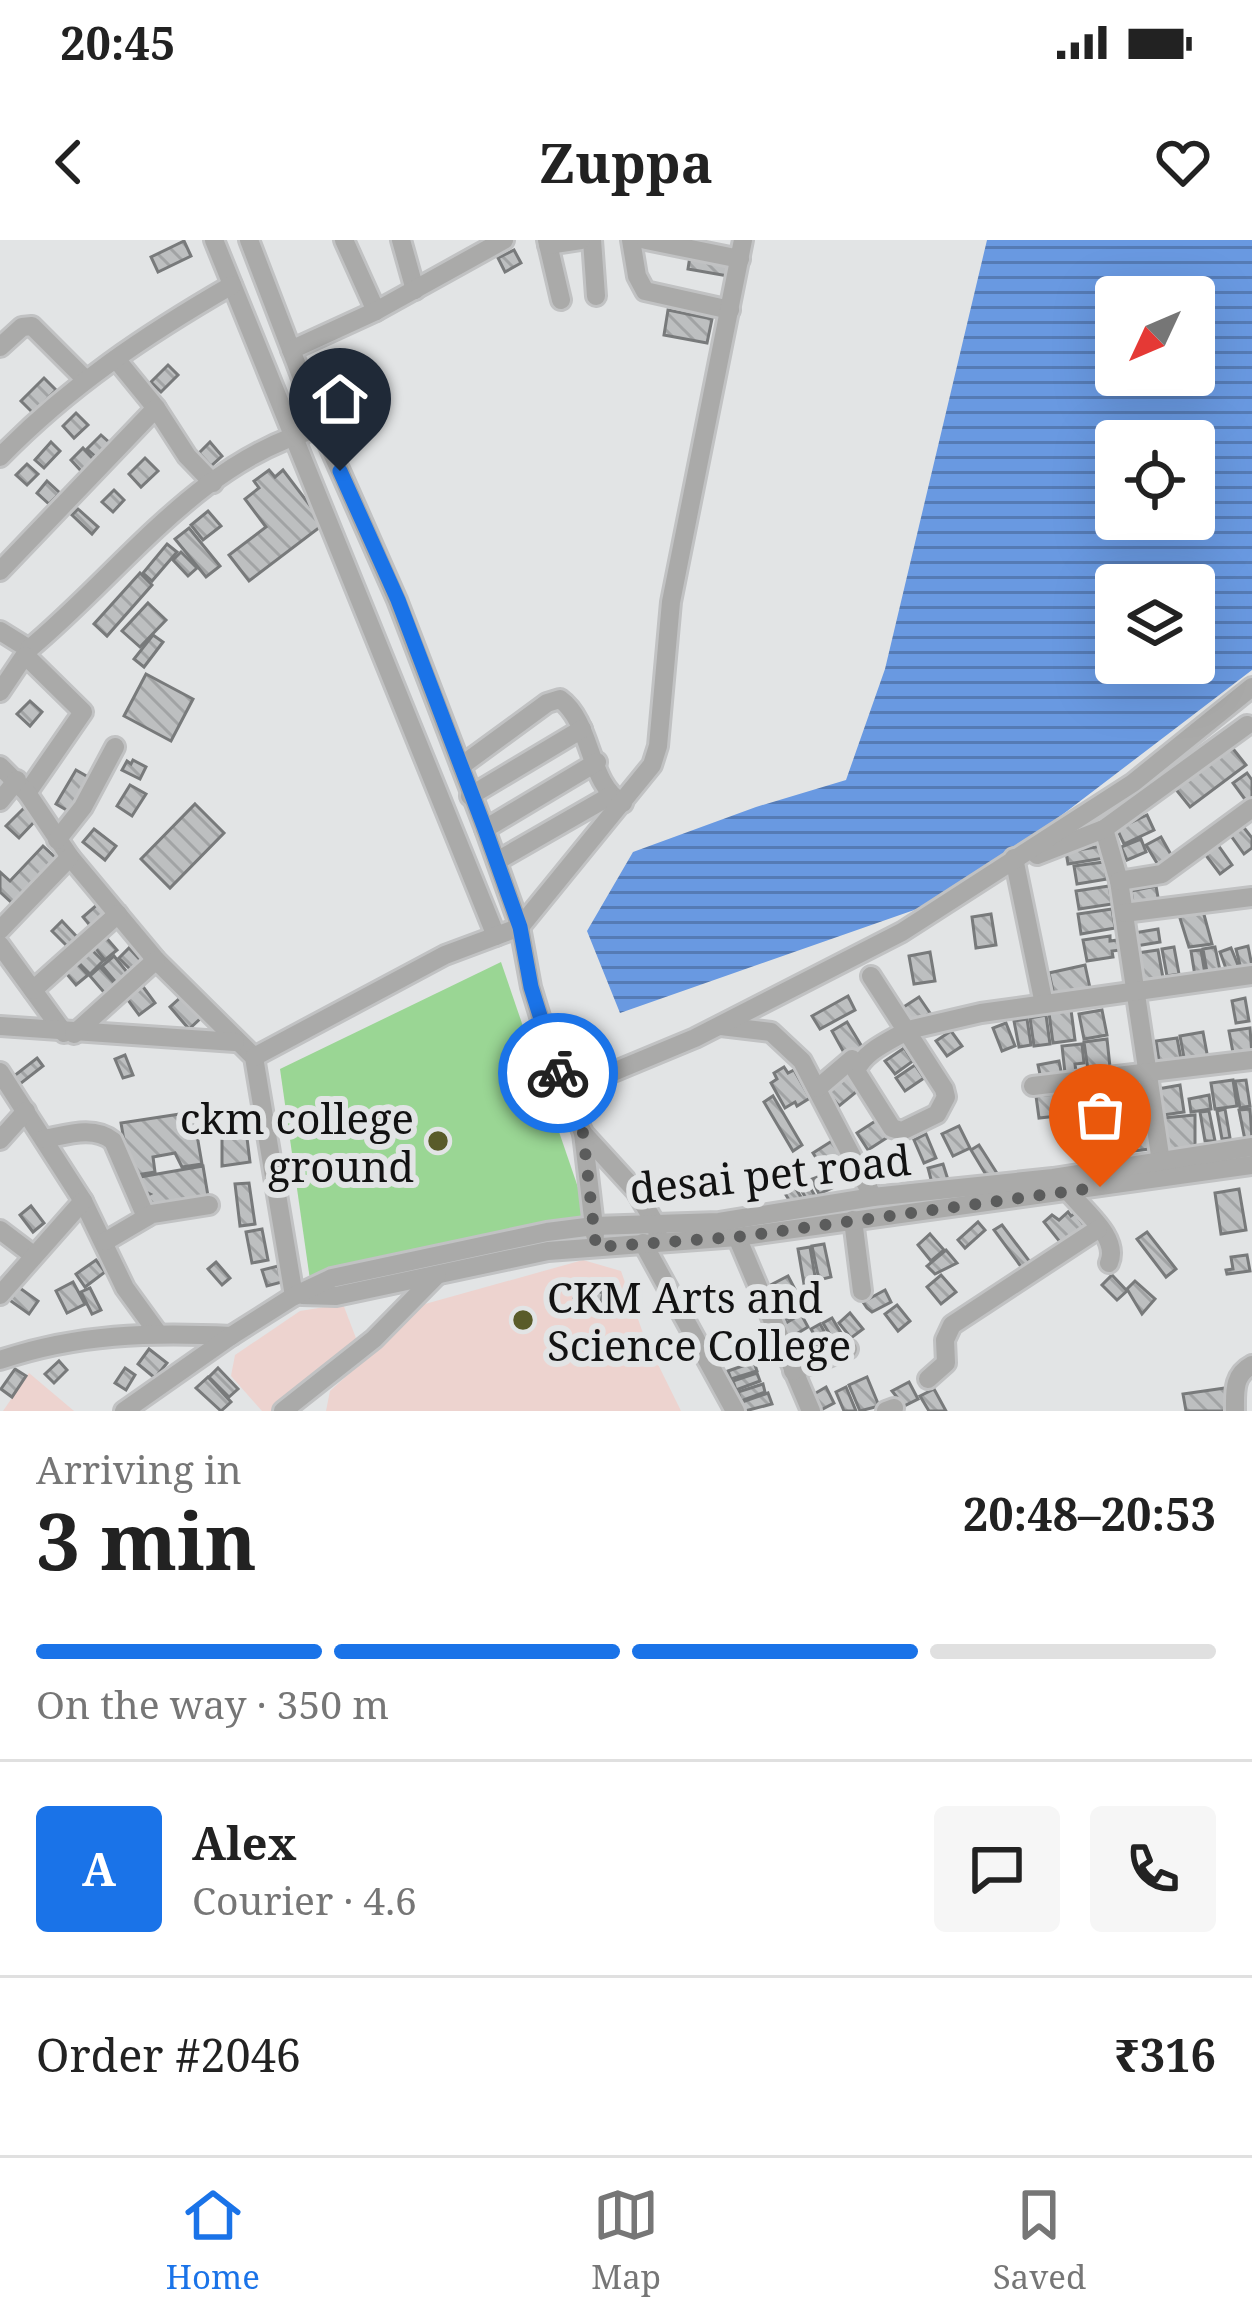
<!DOCTYPE html>
<html lang="en">
<head>
<meta charset="utf-8">
<style>
	:root { --surface:#fff; --page:#f6f6f6; --text:#222; --muted:#767676; --line:#e0e0e0; --accent:#1a73e8 }
	body { margin:0; font-family:"Noto Serif",serif; background:var(--page); color:var(--text); height:100vh; display:flex; flex-direction:column; font-size:45px; white-space:nowrap }
	* { box-sizing:border-box; margin:0 }
	p { font-size:39px; color:var(--muted) }
	.icon { flex:none; width:66px; height:66px; fill:none; stroke:currentColor; stroke-width:2; stroke-linecap:round; stroke-linejoin:round }
	.map { position:relative; height:1171px; overflow:hidden }
	.panel { display:flex; flex-direction:column; background:var(--surface); flex:1 }
	.panel>* { flex:none }
	.needle { width:78px; rotate:226deg }
	.tools { position:absolute; left:1095px; top:36px; display:grid; gap:24px }
	.tools a { display:grid; place-items:center; width:120px; height:120px; border-radius:12px; background:var(--surface); box-shadow:0 12px 48px #0002; font-size:60px }
	.pin { position:absolute; display:grid; place-items:center; width:102px; height:102px; color:#fff; margin:-123px -51px; border-radius:50% 50% 50% 0; rotate:-45deg; box-shadow:0 0 12px #0007 }
	.pin .icon { rotate:45deg }
	.courier { position:absolute; display:grid; place-items:center; width:120px; height:120px; margin:-60px; border:9px solid #1a73e8; border-radius:50%; background:#fff; color:#222; box-shadow:0 3px 15px #0007 }
	.head em { font-style:normal; font-weight:700 }
	.head div { display:flex; flex-direction:column-reverse }
	.head { display:flex; align-items:center; justify-content:space-between; height:204px; padding:0 36px }
	h1 { font-size:78px; font-weight:700; line-height:90px }
	.bar { display:grid; grid-template-columns:repeat(4,1fr); gap:18px 12px; align-content:center; height:144px; padding:0 36px }
	.bar i { height:15px; border-radius:9px; background:var(--line) }
	.bar .selected { background:var(--accent) }
	.bar p { grid-column:span 4 }
	.line { display:flex; align-items:center; gap:30px; padding:0 36px; border-top:3px solid var(--line) }
	.line div { flex:1 }
	.round { display:grid; place-items:center; flex:none; width:126px; height:126px; border-radius:12px; background:var(--page) }
	.status { display:flex; justify-content:space-between; align-items:center; height:84px; padding:0 60px; background:var(--surface); direction:ltr }
	.status svg { height:33px; fill:currentColor }
	header { display:flex; justify-content:space-between; align-items:center; height:156px; padding:0 36px; background:var(--surface); font-size:54px; font-weight:700 }
	.menu { display:flex; justify-content:space-around; align-items:center; height:168px; border-top:3px solid var(--line); background:var(--surface); font-size:33px; color:var(--muted) }
	.menu a { display:grid; justify-items:center; gap:6px }
	.menu .selected { color:var(--accent) }
	.map>svg:first-child { display:block }
</style>
</head>
<body>
<div class="status"><b>20:45</b><svg viewBox="0 0 49 12"><path d="M0 12V9h3v3zM5 12V6h3v6zM10 12V3h3v9zM15 12V0h3v12zM26 1h20v11H26zM47 4h2v5h-2z"/></svg></div>
<header><svg class="icon" aria-label="back" viewBox="0 0 24 24"><path d="M15 5l-7 7 7 7"/></svg>Zuppa<svg class="icon" aria-label="heart" viewBox="0 0 24 24"><path d="M12 20l-8-8c-3-5 5-10 8-4 3-6 11-1 8 4z"/></svg></header>
<div class="map">
<svg width="1252" height="1171" viewBox="0 0 1252 1171">
	<defs>
		<pattern id="water-rules" width="6" height="5" patternUnits="userSpaceOnUse" patternTransform="scale(3)"><rect width="6" height="5" fill="#6999e1"/><path d="M0 2.5h6" fill="none" stroke="#557bb5"/></pattern>
		<pattern id="building-back-hatch" width="6" height="6" patternUnits="userSpaceOnUse" patternTransform="scale(3)"><rect width="6" height="6" fill="#bdbfc0"/><path d="M-1 5l2 2M0 0l6 6M5-1l2 2" fill="none" stroke="#a1a3a4"/></pattern>
	</defs>
	<rect width="100%" height="100%" fill="#e2e4e5"/>
	<g fill="#edd3cf">
		<polygon points="583,1020 621,1031 644,1096 681,1171 326,1171 330,1151 425,1064"/>
		<polygon points="343,1064 359,1106 293,1171 262,1171 231,1136 235,1115 300,1071"/>
		<polygon points="29,1133 74,1171 3,1171"/>
	</g>
	<polygon fill="#9ad694" points="501,722 597,1003 310,1040 280,829"/>
	<path fill="url(#water-rules)" fill-rule="evenodd" d="M987,0H1252V430L957,655L620,773L587,691L633,612L756,567L846,540L885,429ZM1116,57H1194V135H1116ZM1116,201H1194V279H1116ZM1116,345H1194V423H1116Z"/>
	<g fill="url(#building-back-hatch)" stroke="#787a7b" stroke-width="3">
		<polygon points="184,1 191,16 158,32 151,17"/>
		<polygon points="514,10 521,23 505,32 498,18"/>
		<polygon points="690,16 730,23 728,36 688,29"/>
		<polygon points="668,70 712,79 707,103 664,95"/>
		<polygon points="168,125 178,135 161,152 151,142"/>
		<polygon points="44,138 56,150 33,173 21,161"/>
		<polygon points="76,173 88,185 74,198 63,186"/>
		<polygon points="101,195 110,203 96,217 87,209"/>
		<polygon points="51,202 60,211 44,228 35,220"/>
		<polygon points="210,202 222,216 211,226 199,213"/>
		<polygon points="83,208 95,221 83,233 71,220"/>
		<polygon points="145,218 158,231 141,247 129,234"/>
		<polygon points="27,224 38,234 27,245 16,235"/>
		<polygon points="269,230 275,237 283,230 324,284 249,341 229,315 266,287 245,259 259,248 254,241"/>
		<polygon points="47,241 60,253 49,264 37,253"/>
		<polygon points="114,250 124,260 113,272 102,262"/>
		<polygon points="78,269 98,287 92,294 72,275"/>
		<polygon points="208,271 221,286 203,300 191,285"/>
		<polygon points="189,288 220,326 206,337 175,299"/>
		<polygon points="167,304 177,312 152,341 143,333"/>
		<polygon points="181,312 197,328 188,336 173,320"/>
		<polygon points="140,333 152,345 107,396 94,384"/>
		<polygon points="148,363 166,380 140,407 122,391"/>
		<polygon points="153,395 163,402 144,427 134,419"/>
		<polygon points="146,434 193,459 171,501 124,476"/>
		<polygon points="30,461 42,472 30,486 17,474"/>
		<polygon points="1230,505 1246,525 1190,567 1174,547"/>
		<polygon points="133,520 146,527 140,539 122,530 127,521 131,524"/>
		<polygon points="76,530 90,538 70,572 56,564"/>
		<polygon points="1247,533 1252,540 1252,558 1247,562 1233,543"/>
		<polygon points="130,545 146,554 132,576 117,566"/>
		<polygon points="195,564 224,593 170,648 141,619"/>
		<polygon points="24,568 36,580 19,598 6,586"/>
		<polygon points="1147,575 1154,590 1124,604 1117,589"/>
		<polygon points="1241,584 1252,598 1252,608 1244,614 1229,593"/>
		<polygon points="94,589 116,606 105,620 83,602"/>
		<polygon points="1161,597 1174,620 1160,628 1146,605"/>
		<polygon points="1141,599 1146,612 1127,620 1121,607"/>
		<polygon points="1218,605 1232,625 1220,634 1205,614"/>
		<polygon points="43,606 56,618 13,664 0,652 0,632 10,641"/>
		<polygon points="1102,606 1104,618 1068,624 1066,612"/>
		<polygon points="1104,622 1107,639 1077,644 1074,626"/>
		<polygon points="1109,646 1112,664 1079,669 1076,651"/>
		<polygon points="1156,646 1159,663 1134,667 1131,651"/>
		<polygon points="99,663 109,674 92,688 83,677"/>
		<polygon points="1112,669 1115,688 1081,694 1078,674"/>
		<polygon points="1203,671 1212,704 1189,707 1179,675"/>
		<polygon points="991,674 996,705 976,708 972,677"/>
		<polygon points="62,681 77,697 67,706 52,691"/>
		<polygon points="1158,689 1160,702 1136,706 1134,693"/>
		<polygon points="103,694 117,710 105,720 92,704"/>
		<polygon points="1110,696 1110,701 1118,700 1120,710 1112,711 1113,717 1087,721 1083,700"/>
		<polygon points="1248,706 1252,726 1241,729 1236,709"/>
		<polygon points="1174,707 1179,734 1167,736 1162,709"/>
		<polygon points="1215,707 1221,735 1208,738 1203,709"/>
		<polygon points="90,708 103,721 90,734 77,721"/>
		<polygon points="129,708 143,723 134,733 119,718"/>
		<polygon points="1231,708 1240,730 1228,734 1220,712"/>
		<polygon points="1158,710 1163,738 1142,742 1137,713"/>
		<polygon points="1201,710 1206,740 1196,742 1191,711"/>
		<polygon points="930,712 935,741 914,744 909,716"/>
		<polygon points="114,716 131,737 120,747 102,726"/>
		<polygon points="76,722 88,735 76,745 65,732"/>
		<polygon points="1085,725 1090,748 1054,755 1049,733"/>
		<polygon points="100,727 119,748 108,757 90,736"/>
		<polygon points="141,744 155,763 139,775 125,756"/>
		<polygon points="848,756 855,770 820,789 812,776"/>
		<polygon points="181,757 201,778 189,789 170,767"/>
		<polygon points="919,757 930,773 910,787 899,770"/>
		<polygon points="1245,758 1249,781 1236,783 1232,761"/>
		<polygon points="1071,770 1075,800 1053,803 1049,773"/>
		<polygon points="1102,770 1107,795 1084,799 1079,774"/>
		<polygon points="1046,775 1050,804 1034,806 1030,778"/>
		<polygon points="1027,779 1031,805 1019,807 1014,781"/>
		<polygon points="847,782 864,810 848,820 832,791"/>
		<polygon points="1006,783 1015,806 1002,811 993,788"/>
		<polygon points="1250,788 1252,815 1234,818 1229,791"/>
		<polygon points="951,791 962,806 947,816 936,801"/>
		<polygon points="1203,792 1208,819 1185,823 1180,796"/>
		<polygon points="1177,798 1182,824 1160,828 1156,801"/>
		<polygon points="1107,799 1110,827 1088,830 1084,802"/>
		<polygon points="1082,804 1084,823 1075,824 1076,832 1065,833 1062,806"/>
		<polygon points="904,808 913,821 895,834 885,821"/>
		<polygon points="125,815 133,835 123,838 115,819"/>
		<polygon points="37,818 43,826 20,844 14,836"/>
		<polygon points="1059,821 1062,836 1041,839 1038,825"/>
		<polygon points="915,825 924,838 905,851 896,838"/>
		<polygon points="784,827 788,833 794,830 810,858 797,866 795,862 785,868 771,843 777,839 774,833"/>
		<polygon points="847,831 861,848 839,866 825,849"/>
		<polygon points="1233,840 1237,866 1215,869 1211,843"/>
		<polygon points="1246,840 1250,866 1240,868 1235,841"/>
		<polygon points="1142,842 1146,861 1126,864 1122,845"/>
		<polygon points="1180,845 1184,872 1163,875 1158,849"/>
		<polygon points="1114,849 1119,877 1099,881 1094,853"/>
		<polygon points="1065,853 1067,875 1039,878 1036,856"/>
		<polygon points="1209,855 1211,869 1191,872 1189,859"/>
		<polygon points="773,856 802,905 793,911 764,862"/>
		<polygon points="1144,864 1146,875 1123,879 1121,868"/>
		<polygon points="1225,869 1230,898 1222,899 1217,871"/>
		<polygon points="1250,869 1252,899 1245,900 1239,870"/>
		<polygon points="1209,871 1215,901 1205,901 1200,872"/>
		<polygon points="193,872 202,924 182,927 175,913 153,917 155,932 130,936 121,883"/>
		<polygon points="1195,875 1195,906 1168,911 1162,878"/>
		<polygon points="880,878 891,895 868,910 857,893"/>
		<polygon points="1146,881 1150,909 1125,912 1121,883"/>
		<polygon points="1097,882 1102,912 1086,915 1080,885"/>
		<polygon points="959,886 970,908 953,916 942,894"/>
		<polygon points="246,890 250,922 222,926 222,893"/>
		<polygon points="926,894 936,918 924,923 914,900"/>
		<polygon points="835,899 845,916 824,930 813,913"/>
		<polygon points="979,905 1000,938 991,943 971,910"/>
		<polygon points="795,923 815,956 807,960 788,927"/>
		<polygon points="943,924 949,943 933,947 928,928"/>
		<polygon points="203,926 209,962 147,972 144,957 150,954 142,950 140,937"/>
		<polygon points="784,930 801,957 791,963 774,936"/>
		<polygon points="826,934 832,948 819,954 812,939"/>
		<polygon points="249,943 255,984 240,986 235,944"/>
		<polygon points="1239,949 1246,990 1221,994 1215,953"/>
		<polygon points="31,966 44,983 33,992 20,975"/>
		<polygon points="1068,972 1071,976 1075,973 1087,989 1064,1007 1044,982 1052,975 1059,980"/>
		<polygon points="978,982 985,990 965,1008 958,1000"/>
		<polygon points="1002,985 1030,1022 1022,1028 994,990"/>
		<polygon points="262,989 268,1020 252,1023 246,992"/>
		<polygon points="1147,992 1176,1029 1166,1037 1137,999"/>
		<polygon points="930,994 944,1010 931,1021 918,1005"/>
		<polygon points="824,1004 831,1037 819,1040 812,1006"/>
		<polygon points="810,1007 816,1042 804,1044 798,1009"/>
		<polygon points="946,1010 957,1023 935,1034 927,1026"/>
		<polygon points="1247,1015 1250,1031 1227,1034 1226,1030 1233,1029 1231,1017"/>
		<polygon points="96,1020 105,1032 85,1047 76,1034"/>
		<polygon points="216,1022 230,1038 222,1045 208,1029"/>
		<polygon points="278,1026 282,1042 267,1046 262,1030"/>
		<polygon points="941,1035 956,1052 941,1064 927,1047"/>
		<polygon points="1112,1035 1127,1051 1117,1060 1102,1045"/>
		<polygon points="788,1036 797,1053 771,1065 763,1049"/>
		<polygon points="1135,1041 1155,1059 1142,1074 1127,1049"/>
		<polygon points="73,1042 85,1064 67,1073 56,1051"/>
		<polygon points="582,1044 603,1053 598,1075 574,1058"/>
		<polygon points="17,1046 38,1061 29,1074 8,1059"/>
		<polygon points="90,1048 101,1070 92,1074 81,1052"/>
		<polygon points="885,1050 891,1062 872,1072 867,1068 863,1062"/>
		<polygon points="792,1057 800,1072 780,1083 772,1069"/>
		<polygon points="897,1065 910,1081 898,1091 885,1074"/>
		<polygon points="850,1073 863,1089 851,1098 839,1083"/>
		<polygon points="801,1074 808,1087 788,1099 781,1086"/>
		<polygon points="832,1078 846,1101 837,1106 823,1083"/>
		<polygon points="820,1084 833,1107 824,1112 811,1089"/>
		<polygon points="814,1097 823,1112 812,1118 809,1113 794,1114 792,1110"/>
		<polygon points="149,1109 167,1123 155,1138 138,1124"/>
		<polygon points="59,1121 67,1130 54,1143 45,1134"/>
		<polygon points="754,1122 757,1131 731,1139 728,1131"/>
		<polygon points="125,1128 135,1135 126,1150 115,1143"/>
		<polygon points="218,1128 238,1149 229,1157 209,1137"/>
		<polygon points="15,1129 26,1136 12,1157 1,1149"/>
		<polygon points="757,1133 760,1141 736,1150 733,1141"/>
		<polygon points="208,1137 231,1162 221,1171 196,1148"/>
		<polygon points="867,1137 879,1166 860,1171 849,1145"/>
		<polygon points="909,1142 918,1159 904,1166 892,1151"/>
		<polygon points="763,1144 765,1152 741,1161 738,1152"/>
		<polygon points="826,1147 834,1163 819,1171 809,1157"/>
		<polygon points="846,1147 856,1171 844,1171 836,1152"/>
		<polygon points="1225,1148 1228,1171 1186,1171 1183,1154"/>
		<polygon points="934,1149 946,1171 929,1171 920,1156"/>
		<polygon points="768,1153 772,1164 745,1171 742,1162"/>
	</g>
	<g fill="none" stroke-linecap="round" stroke-linejoin="round">
		<defs>
			<g id="minor">
				<polyline points="214,0 496,696"/>
				<polyline points="249,0 321,188 397,360 485,589 520,687 531,747 557,832 583,893 636,951 656,985 659,1002"/>
				<polyline points="344,0 376,71"/>
				<polyline points="401,0 415,50"/>
				<polyline points="547,0 561,60"/>
				<polyline points="592,0 596,56"/>
				<polyline points="631,0 637,36 645,51 730,70"/>
				<polyline points="646,0 740,19"/>
				<polyline points="548,5 581,0"/>
				<polyline points="0,107 22,87 32,86 85,139"/>
				<polyline points="291,110 376,71 504,0"/>
				<polyline points="116,119 156,168"/>
				<path d="M0,217C69,146 147,94 232,45"/>
				<polyline points="0,331 156,168 187,216 213,243"/>
				<polyline points="0,391 29,409 0,452"/>
				<path d="M29,409C121,333 200,218 321,188"/>
				<polyline points="26,416 83,472 27,553"/>
				<polyline points="0,526 27,553 70,617 156,720 254,817 294,1056"/>
				<path d="M461,526L547,463L560,459C593,483 588,545 623,563"/>
				<polyline points="470,556 582,489"/>
				<polyline points="0,561 17,540"/>
				<polyline points="485,589 597,522"/>
				<polyline points="1104,589 1119,641 1161,922"/>
				<polyline points="57,600 83,567 115,507"/>
				<polyline points="1037,615 1104,589 1247,485"/>
				<polyline points="1014,618 1044,764"/>
				<polyline points="497,621 610,556"/>
				<polyline points="1119,641 1162,634 1252,568"/>
				<polyline points="1124,673 1252,657"/>
				<polyline points="0,690 70,617"/>
				<polyline points="0,705 64,793"/>
				<path d="M871,736L944,849L946,857L937,874L902,891L892,888L856,831C864,811 890,801 908,790L981,773L1252,735"/>
				<polyline points="33,750 118,674"/>
				<polyline points="0,786 235,802"/>
				<polyline points="721,786 771,792 802,821 873,957"/>
				<polyline points="74,794 156,720"/>
				<polyline points="254,817 445,715 520,687 652,525 658,506 671,362 743,0"/>
				<polyline points="0,832 83,961 125,1048 157,1092"/>
				<polyline points="1033,846 1252,820"/>
				<polyline points="818,848 852,819"/>
				<polyline points="565,852 695,798 902,692 1133,543 1252,447"/>
				<polyline points="583,893 595,995"/>
				<path d="M44,899C66,895 94,885 113,901L146,977"/>
				<polyline points="0,900 26,871"/>
				<path d="M1068,951C1084,971 1120,998 1109,1023"/>
				<polyline points="853,980 862,1051"/>
				<polyline points="0,990 33,1015"/>
				<polyline points="737,997 811,1171"/>
				<polyline points="106,1001 152,974 209,965"/>
				<polyline points="643,1003 735,1171"/>
				<polyline points="0,1055 83,961"/>
				<polyline points="302,1055 336,1056 548,1011 737,997 1252,925"/>
				<path d="M0,1120C77,1094 150,1092 231,1096"/>
				<polyline points="793,1131 848,1109"/>
				<polyline points="928,1139 946,1123 945,1100 952,1085 1098,989"/>
				<polyline points="124,1171 231,1096 294,1056 332,1038 547,992 594,986 719,982 873,957 1053,938 1252,907"/>
				<polyline points="283,1171 374,1099 437,1035"/>
				<polyline points="886,1171 894,1168"/>
				<path d="M1235,1171C1235,1152 1233,1135 1252,1125"/>
			</g>
		</defs>
		<use href="#minor" stroke="#c1c2c3" stroke-width="24"/>
		<use href="#minor" stroke="#aaaaa9" stroke-width="18"/>
	</g>
	<g fill="none" stroke-linecap="round" stroke-linejoin="round">
		<polyline stroke="#5b5c5c" stroke-width="12" stroke-dasharray="0 21.6" points="558,833 583,893 596,1007 737,997 1100,947"/>
		<polyline stroke="#1a73e8" stroke-width="15" points="340,231 398,360 485,589 520,687 531,747 558,833"/>
	</g>
	<g fill="#595b29" stroke="#e2e4e5" stroke-width="4.5">
		<circle cx="438" cy="901" r="12"/>
		<circle cx="523" cy="1080" r="12"/>
	</g>
	<g text-anchor="middle" dominant-baseline="central" stroke-width="12" stroke-linejoin="round" paint-order="stroke">
		<g font-size="42" fill="#121212" stroke="#e2e4e5" text-anchor="end">
			<text x="414" y="877">ckm college<tspan x="414" dy="48">ground</tspan></text>
			<text x="547" y="1056" text-anchor="start">CKM Arts and<tspan x="547" dy="48">Science College</tspan></text>
		</g>
		<g font-size="42" fill="#121212" stroke="#e2e4e5">
			<text transform="translate(770 933) rotate(-6)">desai pet road</text>
		</g>
	</g>
</svg>
<div class="tools">
<a><svg class="needle" viewBox="-14 -14 28 28"><path d="M0-13l5 13h-10z" fill="#e53935"/><path d="M0 13l5-13h-10z" fill="#767676"/></svg></a>
<a><svg class="icon" aria-label="locate" viewBox="0 0 24 24"><circle cx="12" cy="12" r="6"/><path d="M12 2v4M12 18v4M2 12h4M18 12h4"/></svg></a>
<a><svg class="icon" aria-label="layers" viewBox="0 0 24 24"><path d="M12 4l9 5-9 5-9-5zM3 14l9 5 9-5"/></svg></a>
</div>
<div class="pin" style="left:1100px;top:947px;background:#ea580c"><svg class="icon" aria-label="bag" viewBox="0 0 24 24"><path d="M5 8h14l-1 12H6zM9 8a3 3 0 0 1 6 0"/></svg></div>
<div class="pin" style="left:340px;top:231px;background:#1f2937"><svg class="icon" aria-label="home" viewBox="0 0 24 24"><path d="M3 11l9-7 9 7M6 9v11h12V9"/></svg></div>
<div class="courier" style="left:558px;top:833px"><svg class="icon" aria-label="bike" viewBox="0 0 24 24"><circle cx="6" cy="16" r="4"/><circle cx="18" cy="16" r="4"/><path d="M6 16l4-8h5l3 8M10 8l3 8H6M13 5h3"/></svg></div>
</div>
<section class="panel">
<div class="head"><div><h1>3 min</h1><p>Arriving in</p></div><em>20:48–20:53</em></div>
<div class="bar"><i class="selected"></i><i class="selected"></i><i class="selected"></i><i></i><p>On the way · 350 m</p></div>
<div class="line" style="height:216px"><b class="round" style="background:var(--accent);color:#fff">A</b><div><b>Alex</b><p>Courier · 4.6</p></div><a class="round"><svg class="icon" aria-label="chat" viewBox="0 0 24 24"><path d="M4 5h16v11H9l-5 4z"/></svg></a><a class="round"><svg class="icon" aria-label="phone" viewBox="0 0 24 24"><path d="M5 4h4l2 5-3 2q2 4 5 5l2-3 5 2v4C11 20 4 13 5 4z"/></svg></a></div>
<div class="line" style="height:156px"><div>Order #2046</div><b>₹316</b></div>
</section>
<nav class="menu">
<a class="selected"><svg class="icon" aria-label="home" viewBox="0 0 24 24"><path d="M3 11l9-7 9 7M6 9v11h12V9"/></svg>Home</a>
<a><svg class="icon" aria-label="map" viewBox="0 0 24 24"><path d="M3 6l6-2 6 2 6-2v14l-6 2-6-2-6 2zM9 4v14M15 6v14"/></svg>Map</a>
<a><svg class="icon" aria-label="saved" viewBox="0 0 24 24"><path d="M7 4h10v16l-5-4-5 4z"/></svg>Saved</a>
</nav>
</body>
</html>
